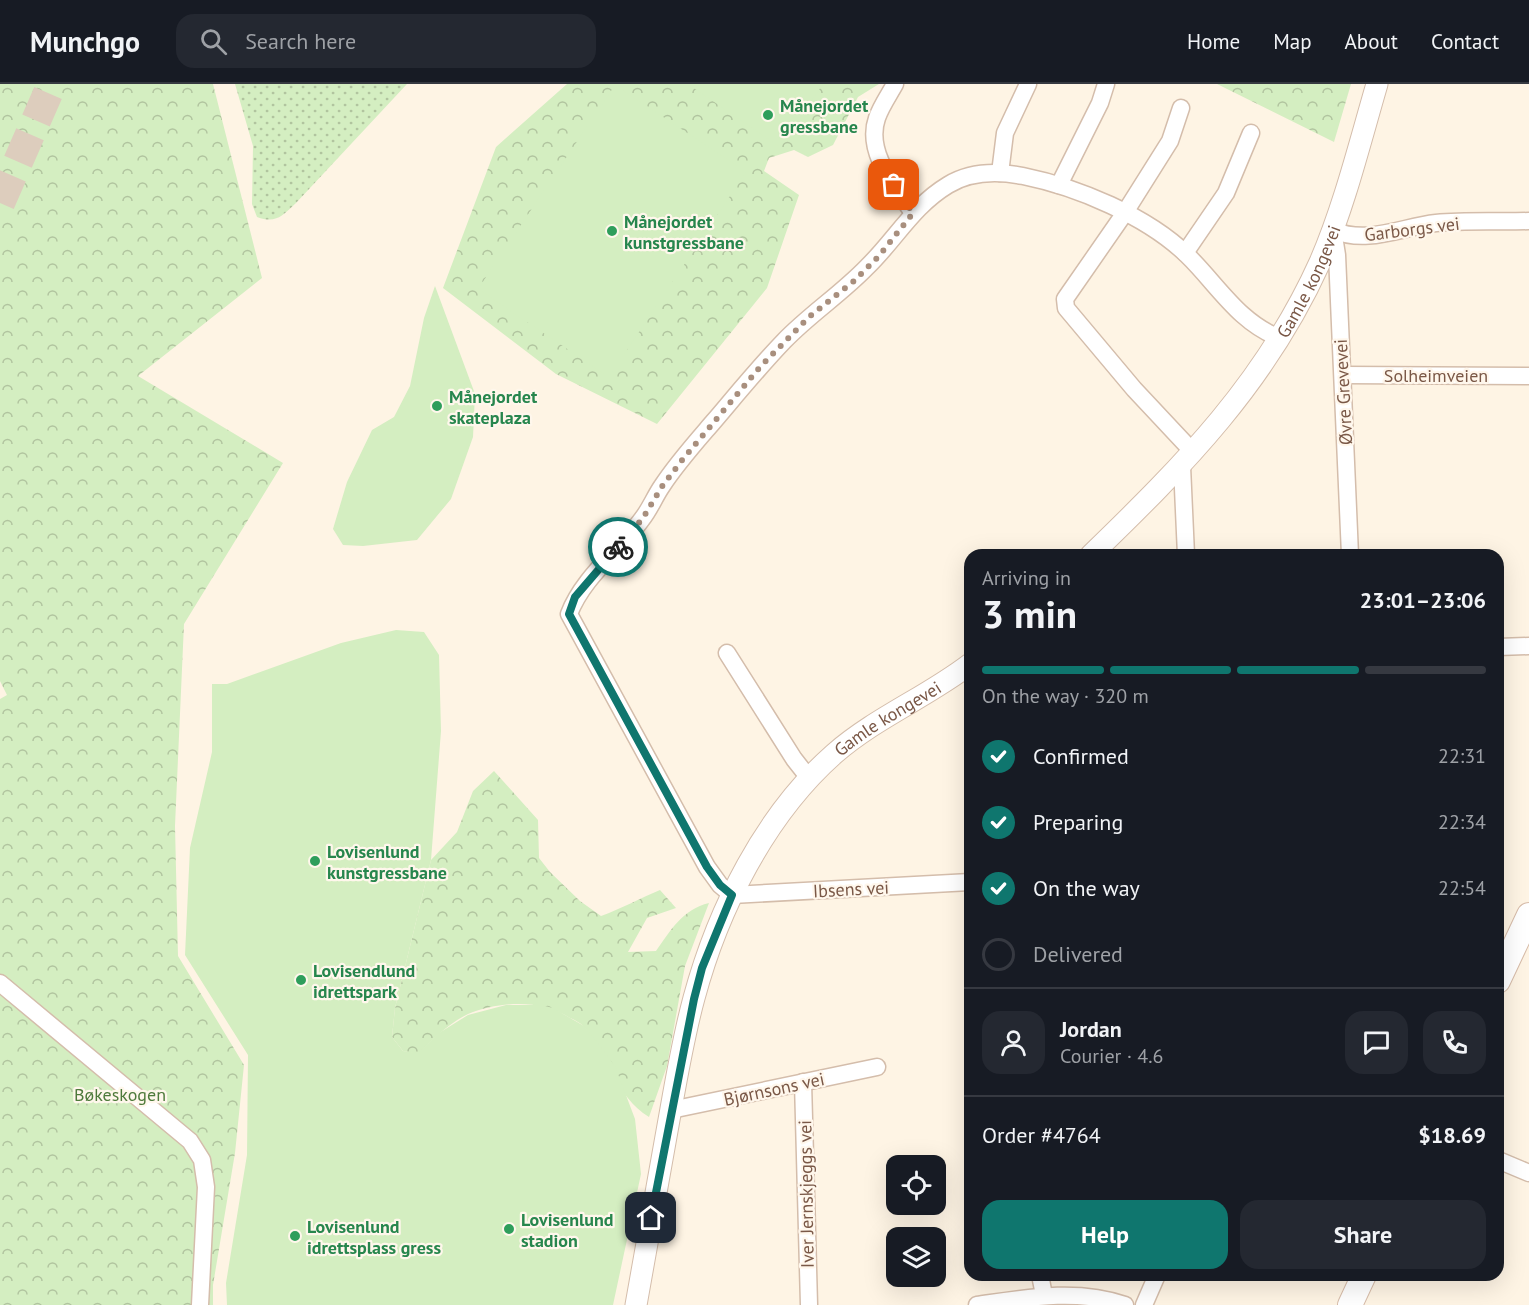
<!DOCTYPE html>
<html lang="en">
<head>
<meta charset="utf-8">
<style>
	:root { --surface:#171b24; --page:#242831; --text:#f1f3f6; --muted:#9ea1a6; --line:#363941; --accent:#0f766e }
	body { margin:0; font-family:"PT Sans",sans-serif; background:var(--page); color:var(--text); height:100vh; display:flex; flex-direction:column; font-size:22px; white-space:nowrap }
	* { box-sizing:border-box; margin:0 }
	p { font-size:20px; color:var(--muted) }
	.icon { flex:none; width:33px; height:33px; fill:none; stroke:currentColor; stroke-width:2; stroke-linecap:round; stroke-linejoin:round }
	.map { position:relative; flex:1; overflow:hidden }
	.drawer { position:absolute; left:964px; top:465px; width:540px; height:732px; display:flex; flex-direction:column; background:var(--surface); border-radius:18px; box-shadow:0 6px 24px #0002 }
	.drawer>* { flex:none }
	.fabs { position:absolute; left:886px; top:1071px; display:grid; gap:12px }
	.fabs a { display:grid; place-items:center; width:60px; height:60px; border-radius:12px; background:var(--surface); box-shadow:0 6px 24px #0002; font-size:30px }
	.pin { position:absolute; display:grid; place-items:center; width:51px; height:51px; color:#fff; margin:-26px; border-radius:12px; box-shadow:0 3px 9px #0006 }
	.courier { position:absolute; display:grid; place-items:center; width:60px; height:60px; margin:-30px; border:4px solid #0f766e; border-radius:50%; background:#fff; color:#222; box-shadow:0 2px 8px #0007 }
	.summary em { font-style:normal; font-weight:600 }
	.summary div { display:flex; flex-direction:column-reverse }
	.summary { display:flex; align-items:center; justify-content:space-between; height:102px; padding:0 18px }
	h1 { font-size:39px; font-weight:600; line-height:45px }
	.bar { display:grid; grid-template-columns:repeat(4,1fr); gap:9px 6px; align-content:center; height:72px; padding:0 18px }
	.bar i { height:8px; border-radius:4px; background:var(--line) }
	.bar .selected { background:var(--accent) }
	.bar p { grid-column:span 4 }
	.line { display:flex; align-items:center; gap:15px; padding:0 18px; border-top:2px solid var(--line) }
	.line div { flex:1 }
	.round { display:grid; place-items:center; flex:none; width:63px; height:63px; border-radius:18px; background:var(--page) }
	ol { padding:0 18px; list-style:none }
	li { display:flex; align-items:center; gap:18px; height:66px }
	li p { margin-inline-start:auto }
	li .icon { padding:6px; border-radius:50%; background:var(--accent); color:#fff; stroke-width:4 }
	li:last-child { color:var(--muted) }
	li i { width:33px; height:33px; border:3px solid var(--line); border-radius:50% }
	.cta { display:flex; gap:12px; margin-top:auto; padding:12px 18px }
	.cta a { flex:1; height:69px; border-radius:18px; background:var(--accent); color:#fff; font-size:24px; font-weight:600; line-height:69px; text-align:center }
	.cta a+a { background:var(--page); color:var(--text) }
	header { display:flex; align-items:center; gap:36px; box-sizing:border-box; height:84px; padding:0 30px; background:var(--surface); border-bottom:2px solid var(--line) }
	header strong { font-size:28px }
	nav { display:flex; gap:33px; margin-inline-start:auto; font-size:21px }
	.search { width:420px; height:54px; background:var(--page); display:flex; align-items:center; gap:15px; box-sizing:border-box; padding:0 21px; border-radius:18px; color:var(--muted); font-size:22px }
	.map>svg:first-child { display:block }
</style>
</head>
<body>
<header>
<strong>Munchgo</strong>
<div class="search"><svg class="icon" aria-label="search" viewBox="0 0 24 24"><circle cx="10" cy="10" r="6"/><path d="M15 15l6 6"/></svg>Search here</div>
<nav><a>Home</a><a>Map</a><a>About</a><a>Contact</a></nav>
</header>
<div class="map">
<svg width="1529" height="1221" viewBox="0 0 1529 1221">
	<defs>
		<pattern id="grass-dots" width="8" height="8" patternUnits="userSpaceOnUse" patternTransform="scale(1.5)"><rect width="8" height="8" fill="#d4eec1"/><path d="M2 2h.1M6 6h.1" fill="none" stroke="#b1c49f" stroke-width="1.8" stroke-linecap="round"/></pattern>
		<pattern id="forest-crowns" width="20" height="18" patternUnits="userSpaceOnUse" patternTransform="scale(1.5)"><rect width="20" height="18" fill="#d4eec1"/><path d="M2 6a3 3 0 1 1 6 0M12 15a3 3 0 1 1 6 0" fill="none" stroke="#b1c49f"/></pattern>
	</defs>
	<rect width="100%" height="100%" fill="#fef4e4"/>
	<path fill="url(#grass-dots)" d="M235,0H407L296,119C282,132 276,140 257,133L252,120L253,62Z"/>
	<g fill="url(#forest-crowns)">
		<polygon points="0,0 213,0 262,194 138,292 283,379 184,540 175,742 178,872 244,981 235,1069 213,1201 213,1221 0,1221 0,615 7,611 0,597"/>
		<polygon points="567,0 879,0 858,13 833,61 808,73 794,66 769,74 764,87 799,111 767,204 657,340 556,290 443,204 496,63"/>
		<polygon points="1217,0 1351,0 1334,58"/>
		<path d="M494,687L538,736L539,774L550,788L580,817L601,832C621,825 640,814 660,806L676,824L647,834L628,868L656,867C670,847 683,825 709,819L685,882L667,982L649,1033C616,1013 608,972 585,944C582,940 575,936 570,934C540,915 501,917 468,930C449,939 433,955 418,970L403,967L392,953L395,924L431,776L457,748L473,707Z"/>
	</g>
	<g fill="#d4eec1">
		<polygon points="688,0 823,0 780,63"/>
		<polygon points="615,1 746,88 609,293 478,205"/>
		<polygon points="435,202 475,310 473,353 451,415 417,456 363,462 343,461 333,445 347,398 372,346 394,333 410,302 424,234"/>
		<polygon points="396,546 424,548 439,571 441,647 431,776 395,924 392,953 403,967 418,969 439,949 468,931 506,921 541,921 553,924 584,942 597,958 615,982 635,1035 641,1090 613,1221 227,1221 226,1199 247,1071 248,971 185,871 190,764 212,668 212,600 227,600 341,559"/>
	</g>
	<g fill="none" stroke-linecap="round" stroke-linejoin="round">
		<polyline stroke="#ddcdbd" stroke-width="30" stroke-dasharray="30 15" stroke-linecap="butt" points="0,119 52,0"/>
		<defs>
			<g id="minor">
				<path d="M895,0C889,11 881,22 877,34C865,68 895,102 913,129"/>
				<polyline points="1181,24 1170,57 1124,130 1065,215 1066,224 1087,249 1134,305 1193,368"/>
				<polyline points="1000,89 1005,49 1028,0"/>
				<polyline points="1059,101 1100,19 1106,0"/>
				<polyline points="1333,146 1337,171 1350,471"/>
				<path d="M1333,146C1367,161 1401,143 1436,139C1467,136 1498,138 1529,137"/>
				<polyline points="1185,169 1226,109 1251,49"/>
				<polyline points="1343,291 1529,292"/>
				<polyline points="1182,382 1186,471"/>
				<polyline points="1498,563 1529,562"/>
				<polyline points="727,569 794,675 809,694"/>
				<path d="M970,798L732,811L720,801L707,783L569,530C583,493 619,467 642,435C650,425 655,412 662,402C677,379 696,358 714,337C737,310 759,283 784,257C810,230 841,210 867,183C895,156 913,122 948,101C971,87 997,87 1023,92C1077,103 1147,132 1187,171C1217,200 1239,239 1280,254"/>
				<polyline points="0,899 190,1057 202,1076 206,1103 200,1221"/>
				<polyline points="803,998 809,1221"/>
				<polyline points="671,1026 877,983"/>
				<polyline points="1498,1076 1529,1089"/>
				<polyline points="1040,1191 1044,1211"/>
				<path d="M977,1221C1025,1214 1077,1204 1125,1221"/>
				<polyline points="1144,1221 1157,1191"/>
			</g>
			<g id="tertiary">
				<path id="s1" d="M1091,471C1184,381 1266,298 1320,178C1344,123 1360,58 1377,0"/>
				<path id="s2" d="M636,1221C646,1163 657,1105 667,1047C675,1003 682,958 694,914C718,825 765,731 834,670C875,634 927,613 970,580"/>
			</g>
			<g id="secondary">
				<polyline points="1498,897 1529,831"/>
				<polyline points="1350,1221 1364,1191"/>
			</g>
		</defs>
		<use href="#minor" stroke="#d4bdab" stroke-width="19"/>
		<use href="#tertiary" stroke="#d4bdab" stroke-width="23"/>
		<use href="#secondary" stroke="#d7bca9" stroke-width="26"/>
		<use href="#minor" stroke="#fff" stroke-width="16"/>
		<use href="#tertiary" stroke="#fff" stroke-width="21"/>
		<use href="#secondary" stroke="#fff" stroke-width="24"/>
	</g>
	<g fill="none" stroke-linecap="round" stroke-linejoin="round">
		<polyline stroke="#a88f7e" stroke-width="6" stroke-dasharray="0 10.8" points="618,463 643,434 663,401 683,375 760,283 809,233 854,197 879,172 913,129 894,101"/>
		<polyline stroke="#0f766e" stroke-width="8" points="618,463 575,513 569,530 707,783 720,801 732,811 702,884 694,915 651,1134"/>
	</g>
	<g fill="#2e9e5b" stroke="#fff7ec" stroke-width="2">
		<circle cx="768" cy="31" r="6"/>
		<circle cx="612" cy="147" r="6"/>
		<circle cx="437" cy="322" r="6"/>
		<circle cx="315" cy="777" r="6"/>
		<circle cx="301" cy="896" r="6"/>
		<circle cx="509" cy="1145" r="6"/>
		<circle cx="295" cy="1152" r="6"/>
	</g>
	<g text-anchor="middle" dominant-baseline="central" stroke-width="4.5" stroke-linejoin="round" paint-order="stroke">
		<g font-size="18" font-weight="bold" fill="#27864d" stroke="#fff7ec" text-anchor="start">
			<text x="780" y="21">Månejordet<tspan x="780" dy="21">gressbane</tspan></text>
			<text x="624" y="137">Månejordet<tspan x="624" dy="21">kunstgressbane</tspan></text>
			<text x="449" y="312">Månejordet<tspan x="449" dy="21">skateplaza</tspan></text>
			<text x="327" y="767">Lovisenlund<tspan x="327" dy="21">kunstgressbane</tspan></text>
			<text x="313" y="886">Lovisendlund<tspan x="313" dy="21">idrettspark</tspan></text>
			<text x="521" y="1135">Lovisenlund<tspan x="521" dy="21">stadion</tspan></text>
			<text x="307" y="1142">Lovisenlund<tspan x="307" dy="21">idrettsplass gress</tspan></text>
		</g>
		<g font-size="18" fill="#7a5847" stroke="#fff7ec">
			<text transform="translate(1412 145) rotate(-7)">Garborgs vei</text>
			<text stroke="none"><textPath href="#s1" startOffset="352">Gamle kongevei</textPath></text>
			<text x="1436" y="291">Solheimveien</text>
			<text transform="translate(1343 308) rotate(-93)">Øvre Grevevei</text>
			<text stroke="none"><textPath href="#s2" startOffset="662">Gamle kongevei</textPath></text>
			<text transform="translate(851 805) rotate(-3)">Ibsens vei</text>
			<text transform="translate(774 1005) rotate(-12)">Bjørnsons vei</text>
			<text transform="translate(806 1110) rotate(-91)">Iver Jernskjeggs vei</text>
		</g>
		<g font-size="18" fill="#4e7a3b" stroke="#fff7ec">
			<text x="120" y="1010">Bøkeskogen</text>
		</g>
	</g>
</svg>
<div class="fabs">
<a><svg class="icon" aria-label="locate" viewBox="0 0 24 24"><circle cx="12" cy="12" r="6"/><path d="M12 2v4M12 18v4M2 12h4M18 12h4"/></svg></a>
<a><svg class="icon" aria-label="layers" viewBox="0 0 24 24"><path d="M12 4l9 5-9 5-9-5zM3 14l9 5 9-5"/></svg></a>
</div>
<div class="pin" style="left:894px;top:101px;background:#ea580c"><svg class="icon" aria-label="bag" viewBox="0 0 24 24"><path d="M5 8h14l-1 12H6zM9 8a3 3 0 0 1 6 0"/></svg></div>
<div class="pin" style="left:651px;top:1134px;background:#1f2937"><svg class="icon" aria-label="home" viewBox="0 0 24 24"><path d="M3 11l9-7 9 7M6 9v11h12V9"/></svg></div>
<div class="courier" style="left:618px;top:463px"><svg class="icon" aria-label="bike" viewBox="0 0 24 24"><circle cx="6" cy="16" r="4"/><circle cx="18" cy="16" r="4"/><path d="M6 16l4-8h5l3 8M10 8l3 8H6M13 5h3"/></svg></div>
<section class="drawer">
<div class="summary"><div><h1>3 min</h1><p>Arriving in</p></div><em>23:01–23:06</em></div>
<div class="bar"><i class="selected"></i><i class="selected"></i><i class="selected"></i><i></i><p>On the way · 320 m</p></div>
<ol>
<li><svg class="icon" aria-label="check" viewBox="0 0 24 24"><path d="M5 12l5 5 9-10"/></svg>Confirmed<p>22:31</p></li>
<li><svg class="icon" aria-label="check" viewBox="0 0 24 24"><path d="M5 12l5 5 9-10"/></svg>Preparing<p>22:34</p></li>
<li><svg class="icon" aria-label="check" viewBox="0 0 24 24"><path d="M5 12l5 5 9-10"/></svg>On the way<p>22:54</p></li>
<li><i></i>Delivered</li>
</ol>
<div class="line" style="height:108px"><a class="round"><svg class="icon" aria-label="person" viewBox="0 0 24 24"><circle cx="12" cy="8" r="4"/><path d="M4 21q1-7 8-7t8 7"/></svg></a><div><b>Jordan</b><p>Courier · 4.6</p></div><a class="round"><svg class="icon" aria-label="chat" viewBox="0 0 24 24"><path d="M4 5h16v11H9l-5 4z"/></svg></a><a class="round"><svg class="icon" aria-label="phone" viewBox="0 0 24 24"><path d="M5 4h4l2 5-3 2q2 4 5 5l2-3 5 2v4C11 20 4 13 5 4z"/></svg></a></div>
<div class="line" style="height:78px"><div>Order #4764</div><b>$18.69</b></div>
<div class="cta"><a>Help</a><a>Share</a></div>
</section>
</div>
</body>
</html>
